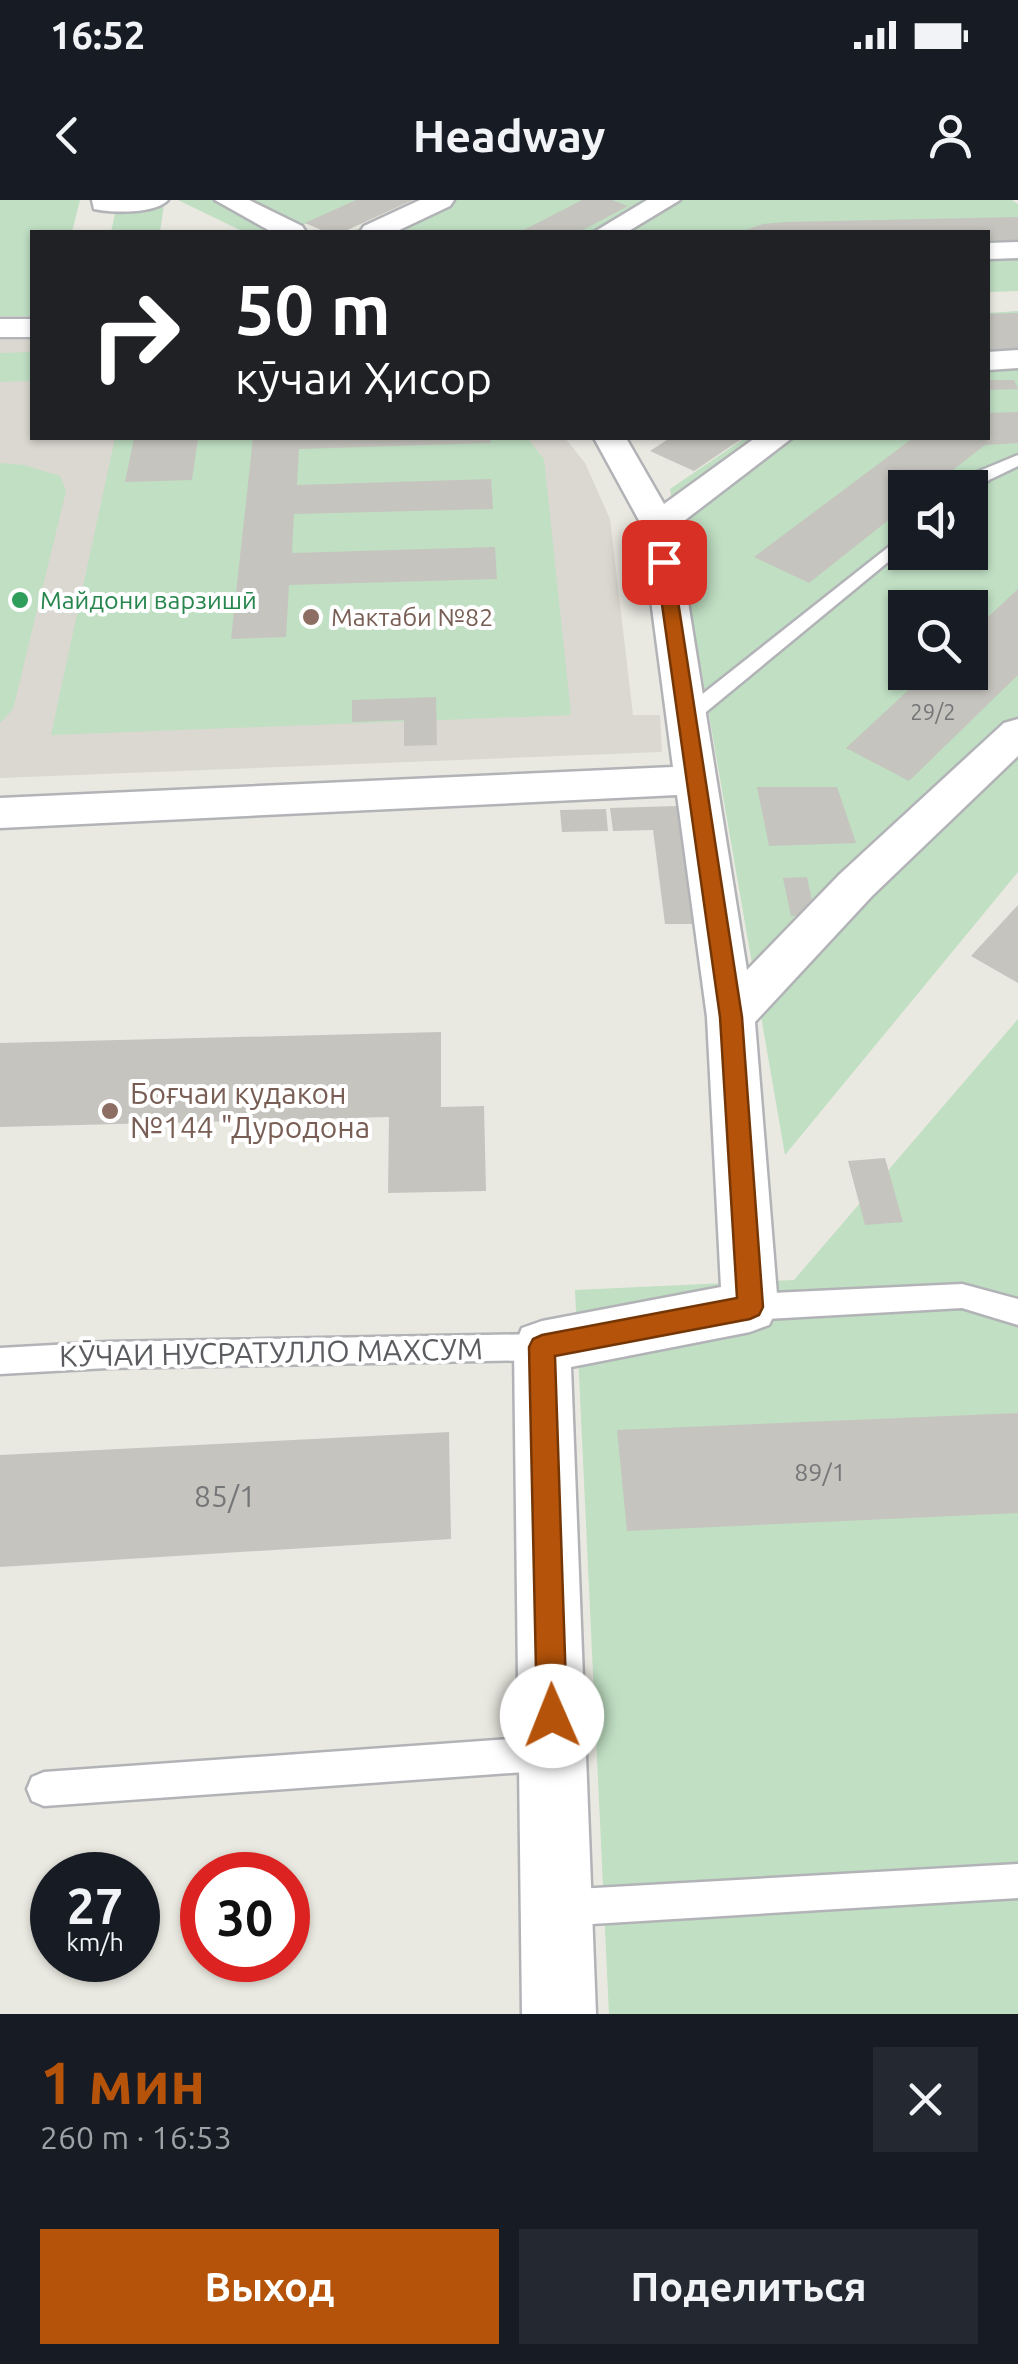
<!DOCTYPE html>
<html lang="ru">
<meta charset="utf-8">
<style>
:root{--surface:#171b24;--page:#242831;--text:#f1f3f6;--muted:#9ea1a6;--accent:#b45309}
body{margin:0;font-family:Ubuntu,sans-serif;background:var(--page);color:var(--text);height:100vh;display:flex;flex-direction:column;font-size:38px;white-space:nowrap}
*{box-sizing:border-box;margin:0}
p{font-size:32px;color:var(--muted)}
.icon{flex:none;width:55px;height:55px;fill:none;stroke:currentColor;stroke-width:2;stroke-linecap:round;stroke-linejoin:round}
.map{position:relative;height:1814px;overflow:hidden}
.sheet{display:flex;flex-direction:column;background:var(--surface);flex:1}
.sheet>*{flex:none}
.top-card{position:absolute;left:30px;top:30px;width:960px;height:210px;border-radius:0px;box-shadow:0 2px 8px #0004;background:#202124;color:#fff;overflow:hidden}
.controls{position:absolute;left:888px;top:270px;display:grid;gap:20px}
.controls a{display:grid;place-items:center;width:100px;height:100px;border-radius:0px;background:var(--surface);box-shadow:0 2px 8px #0004;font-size:50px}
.speed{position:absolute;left:30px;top:1652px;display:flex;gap:20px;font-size:50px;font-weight:700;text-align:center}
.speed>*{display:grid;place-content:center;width:130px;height:130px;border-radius:50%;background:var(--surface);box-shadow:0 2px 8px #0004;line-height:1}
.speed small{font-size:25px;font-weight:400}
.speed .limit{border:15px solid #d22;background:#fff;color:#111}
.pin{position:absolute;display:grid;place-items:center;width:85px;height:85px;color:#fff;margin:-42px;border-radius:20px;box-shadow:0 5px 15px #0006}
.me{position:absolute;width:110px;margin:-55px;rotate:359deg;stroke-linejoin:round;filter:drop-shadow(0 0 8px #0008)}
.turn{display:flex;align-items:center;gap:35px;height:210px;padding:0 40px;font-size:45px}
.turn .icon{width:130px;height:130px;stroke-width:2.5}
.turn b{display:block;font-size:70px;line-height:85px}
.round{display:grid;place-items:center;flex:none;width:105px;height:105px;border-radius:0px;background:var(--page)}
.overview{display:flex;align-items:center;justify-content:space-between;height:170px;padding:0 40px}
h1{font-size:60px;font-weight:700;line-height:75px;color:var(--accent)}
.primary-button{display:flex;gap:20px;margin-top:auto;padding:20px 40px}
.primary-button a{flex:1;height:115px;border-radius:0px;background:var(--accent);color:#fff;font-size:40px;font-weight:700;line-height:115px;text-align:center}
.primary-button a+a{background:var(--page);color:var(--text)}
.status{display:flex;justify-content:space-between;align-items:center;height:70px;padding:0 50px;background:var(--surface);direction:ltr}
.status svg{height:28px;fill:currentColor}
header{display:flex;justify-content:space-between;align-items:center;height:130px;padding:0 40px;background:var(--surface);font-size:45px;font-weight:700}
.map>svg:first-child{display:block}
.education{fill:#dad8d0}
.green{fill:#c0dfc3;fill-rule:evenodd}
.building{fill:#c6c4be}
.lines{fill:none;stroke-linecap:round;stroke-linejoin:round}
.service-casing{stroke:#b2b3b7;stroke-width:5}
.minor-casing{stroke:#b2b3b7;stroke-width:5}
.service{fill:#fff;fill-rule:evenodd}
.minor{fill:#fff;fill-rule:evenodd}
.route{fill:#b45309;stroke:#753606;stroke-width:2.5}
.leisure-dot{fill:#2e9e5b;stroke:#fff;stroke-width:4}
.education-dot{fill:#8d6e63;stroke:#fff;stroke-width:4}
.labels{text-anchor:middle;stroke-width:8;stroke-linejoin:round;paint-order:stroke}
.far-number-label{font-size:22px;fill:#757678}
.far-leisure-label{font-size:25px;fill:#27864d;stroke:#fff;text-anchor:start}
.far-education-label{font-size:25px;fill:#785e54;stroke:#fff;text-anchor:start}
.number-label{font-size:25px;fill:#757678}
.education-label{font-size:30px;fill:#785e54;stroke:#fff;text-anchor:start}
.street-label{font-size:30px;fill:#5a5c60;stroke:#fff}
.near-number-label{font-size:30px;fill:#757678}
</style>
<div class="status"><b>16:52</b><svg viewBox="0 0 49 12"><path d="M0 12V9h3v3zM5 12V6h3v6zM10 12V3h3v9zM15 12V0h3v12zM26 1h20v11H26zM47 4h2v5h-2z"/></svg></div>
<header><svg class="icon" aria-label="back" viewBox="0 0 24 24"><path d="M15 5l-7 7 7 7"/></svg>Headway<svg class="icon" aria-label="person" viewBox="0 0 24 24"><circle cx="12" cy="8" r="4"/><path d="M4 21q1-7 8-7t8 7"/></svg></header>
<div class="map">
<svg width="1018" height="1814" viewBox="0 0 1018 1814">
<rect width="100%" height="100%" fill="#eae9e1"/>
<path class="education" d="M0,140H32V238H565L585,263L610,319L633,515H660L662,552L0,578Z"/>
<g class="green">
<path d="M0,0H80L72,32H32V116H0Z"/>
<path d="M118,0H154L164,5L160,32H111Z"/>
<path d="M178,0H361L286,32H244Z"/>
<path d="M423,0H1012L1018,4V91L988,92V32H351Z"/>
<path d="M1018,111V672L785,955L670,289L745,238H988V113ZM905,288H970V352H905ZM905,408H970V472H905Z"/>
<path d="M32,152V181L0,182V153Z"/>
<path d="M115,238H527L544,259L571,515L51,535Z"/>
<path d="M0,263L24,265L60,276L66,291L13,509L0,523Z"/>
<path d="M1018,819V1814H609L575,1090L794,1080Z"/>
</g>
<g class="building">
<path d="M356,0H413L343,32H326L305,23Z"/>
<path d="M582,0H612L628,6L579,32H520Z"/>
<path d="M1018,17V40H988V32H740L763,24L786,22Z"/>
<path d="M1018,113V155L988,156V114Z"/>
<path d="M988,180H1014L1018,189L988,190Z"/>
<path d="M1018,212V243L985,245L930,288H905V307L809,383L754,357L913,238H988V213Z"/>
<path d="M134,238H198L192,280L125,282Z"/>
<path d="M253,238H490L491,243L299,249L297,285L491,279L493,309L294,314L292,353L495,347L497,379L289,385L286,437L231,439Z"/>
<path d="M670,238H743L694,271L650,251Z"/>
<path d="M1018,389V475L909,581L846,548L928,472H970V434Z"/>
<path d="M436,497L437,545L404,546V520L352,522V500Z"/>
<path d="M757,587H837L856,643L769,646Z"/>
<path d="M678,606L696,724H665L653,630L613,631L610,608Z"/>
<path d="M606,609L608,631L562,632L560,610Z"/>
<path d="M807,677L815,715L791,716L783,678Z"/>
<path d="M1018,705V783L971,756Z"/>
<path d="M441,832V907L484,906L486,991L388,993L389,917L0,927V843Z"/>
<path d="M885,958L903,1022L865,1025L848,961Z"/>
<path d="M1018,1213V1313L627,1331L617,1230Z"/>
<path d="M449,1232L451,1339L0,1367V1255Z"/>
</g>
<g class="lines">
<g class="service-casing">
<g id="service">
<path d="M1018,255V266L989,280L975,292L961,288L977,272Z"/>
<path d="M905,334V348L695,521H681V511Z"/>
<path d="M962,1084L1018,1099V1125L962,1108L750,1120L740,1116L736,1107L740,1098L750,1094Z"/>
<path d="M542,1134L552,1138L556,1147L552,1156L542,1160L107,1168L0,1174V1148L107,1142Z"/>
<path d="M553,1536L565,1541L570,1553L565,1565L553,1570L44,1606L32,1601L27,1589L32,1577L44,1572Z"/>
<path d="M1018,1664V1698L559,1726L547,1720L541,1708L547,1696L559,1690Z"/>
</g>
</g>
<g class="minor-casing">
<g id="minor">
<path d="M92,0H168C155,14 112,13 94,9Z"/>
<path d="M215,0H249L302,26L306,32H272Z"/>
<path d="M420,0H454L450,6L395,32H360L364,26Z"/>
<path d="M647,0H680L627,32H594Z"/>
<path d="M1018,42V58L988,59V43Z"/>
<rect x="0" y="119" width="32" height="18"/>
<path d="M1018,150V168L988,170V152Z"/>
<path d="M594,238H626L664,304L755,238H792L676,327L747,770L840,674L1004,523L1018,519V556L872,696L755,822L778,1107L769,1125L750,1132L571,1167L596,1814H522L514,1147L522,1128L542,1121L721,1087L707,817L677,595L0,628V598L673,567L641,324Z"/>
</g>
</g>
<use href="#service" class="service"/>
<use href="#minor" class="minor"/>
</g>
<path class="route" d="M664,357L672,362L742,817L763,1107L759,1115L750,1119L555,1156L567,1516L563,1526L552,1530L541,1526L537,1516L529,1147L533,1139L542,1135L737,1098L720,817L656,362Z"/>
<circle class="leisure-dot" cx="20" cy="400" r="10"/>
<g class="education-dot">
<circle cx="311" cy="417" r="10"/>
<circle cx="110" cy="911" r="10"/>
</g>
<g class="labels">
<g class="far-number-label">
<text x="933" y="520">29/2</text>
</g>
<g class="far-leisure-label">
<text x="40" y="409">Майдони варзишӣ</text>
</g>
<g class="far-education-label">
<text x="331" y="426">Мактаби №82</text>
</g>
<g class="number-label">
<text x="820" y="1281">89/1</text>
</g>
<g class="education-label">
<text x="130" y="904">Боғчаи кудакон<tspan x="130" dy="34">№144 "Дуродона</tspan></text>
</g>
<g class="street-label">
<text transform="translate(271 1153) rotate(-1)" y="10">КӮЧАИ HУСРАТУЛЛО МАХСУМ</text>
</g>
<g class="near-number-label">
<text x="225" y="1307">85/1</text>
</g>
</g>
</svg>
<div class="controls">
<a><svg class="icon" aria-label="sound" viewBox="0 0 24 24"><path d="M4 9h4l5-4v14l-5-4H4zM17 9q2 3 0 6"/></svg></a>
<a><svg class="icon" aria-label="search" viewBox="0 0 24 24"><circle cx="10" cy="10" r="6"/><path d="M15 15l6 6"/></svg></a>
</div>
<div class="speed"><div>27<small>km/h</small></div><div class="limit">30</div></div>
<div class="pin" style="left:664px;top:362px;background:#d93025"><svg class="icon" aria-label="arrive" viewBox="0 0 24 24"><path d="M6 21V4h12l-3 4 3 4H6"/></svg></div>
<svg class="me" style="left:552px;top:1516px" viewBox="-20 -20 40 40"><circle r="19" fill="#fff"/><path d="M0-13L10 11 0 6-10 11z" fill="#b45309"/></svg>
<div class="top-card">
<div class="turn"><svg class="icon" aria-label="right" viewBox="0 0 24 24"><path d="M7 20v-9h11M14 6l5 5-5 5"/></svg><div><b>50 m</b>кӯчаи Ҳисор</div></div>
</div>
</div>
<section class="sheet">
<div class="overview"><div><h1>1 мин</h1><p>260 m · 16:53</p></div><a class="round"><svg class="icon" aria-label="close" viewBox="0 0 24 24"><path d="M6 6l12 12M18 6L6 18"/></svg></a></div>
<div class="primary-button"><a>Выход</a><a>Поделиться</a></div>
</section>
